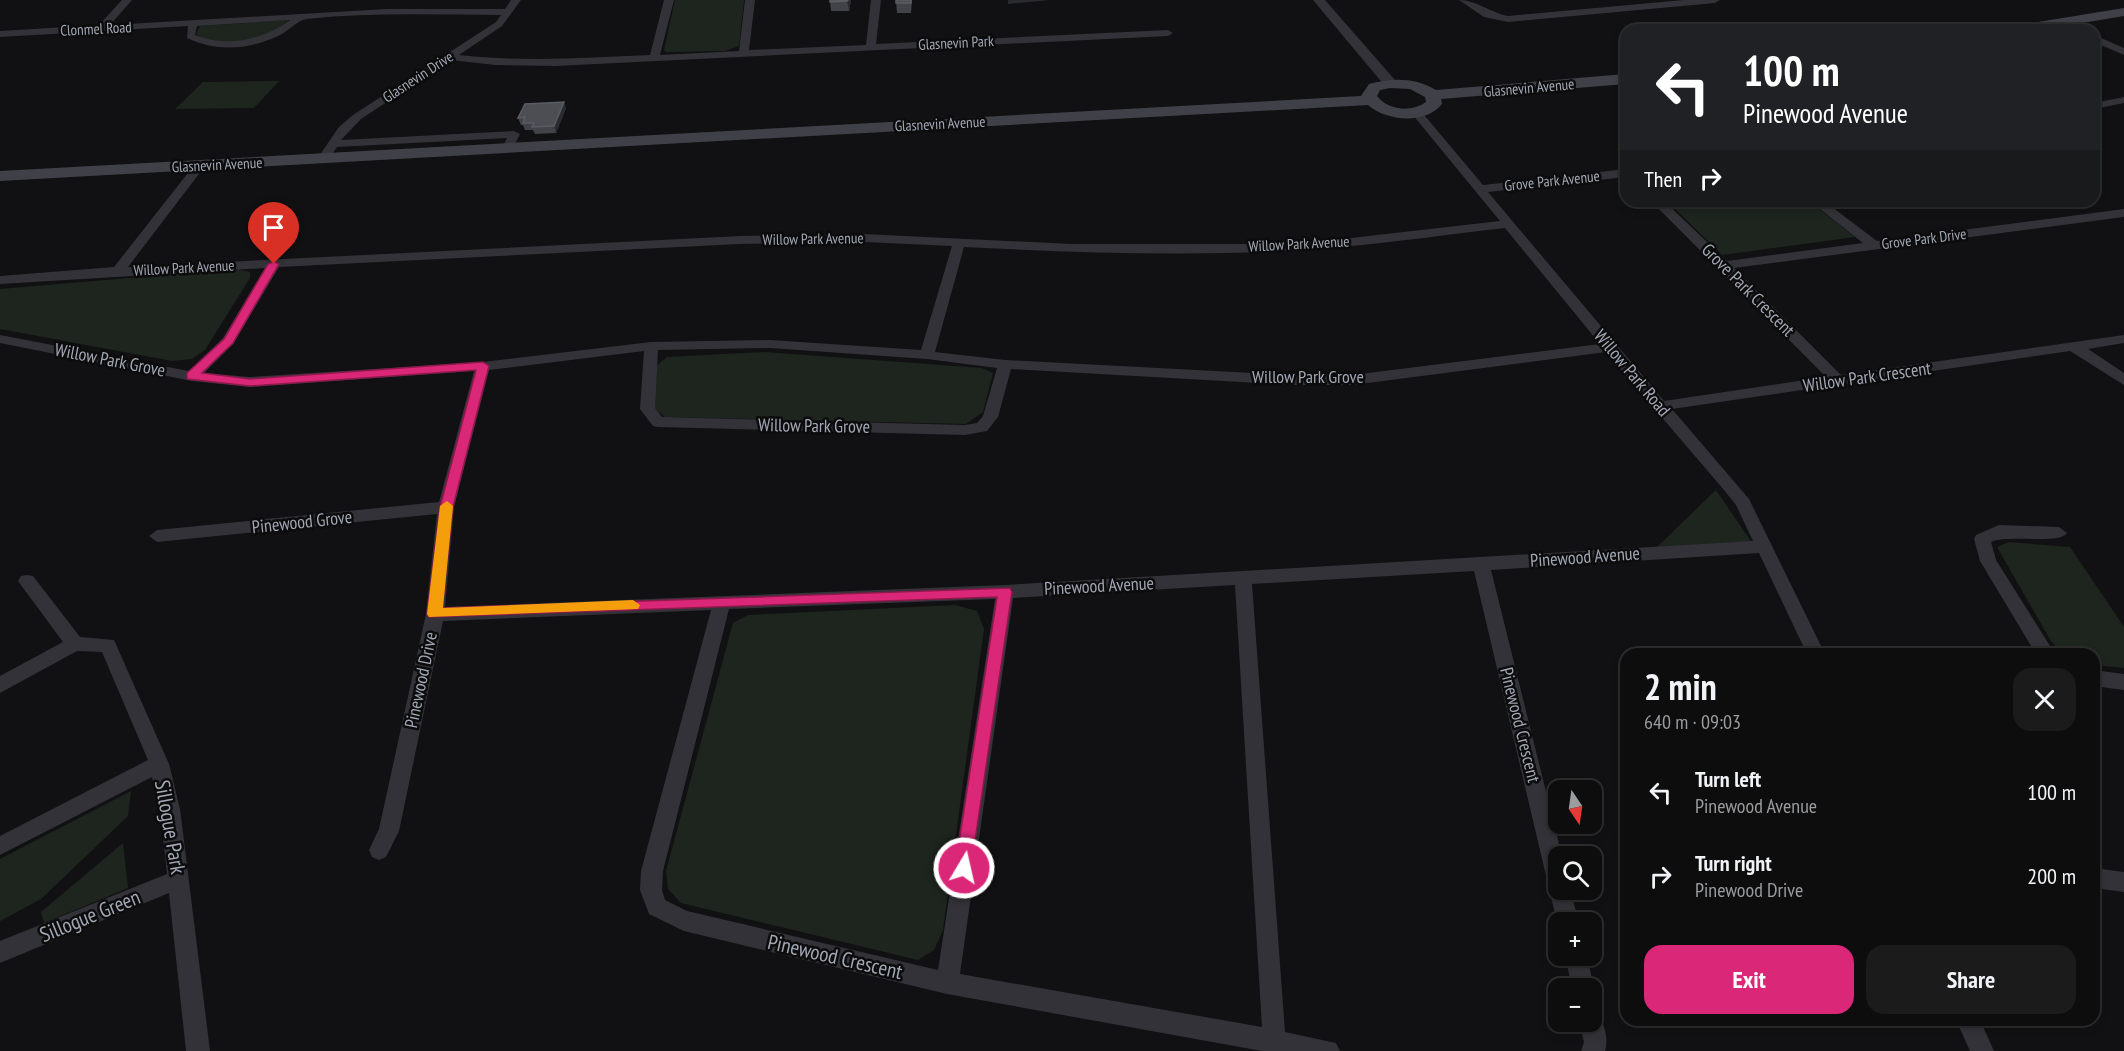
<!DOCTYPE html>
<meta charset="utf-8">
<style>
:root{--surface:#0d0d0e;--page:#1b1b1c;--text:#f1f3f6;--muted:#9a9c9e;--line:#2d2d2e;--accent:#db2777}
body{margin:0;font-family:"PT Sans Narrow",sans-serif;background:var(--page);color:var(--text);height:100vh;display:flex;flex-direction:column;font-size:22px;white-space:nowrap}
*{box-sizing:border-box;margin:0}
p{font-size:20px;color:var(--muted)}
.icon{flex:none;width:33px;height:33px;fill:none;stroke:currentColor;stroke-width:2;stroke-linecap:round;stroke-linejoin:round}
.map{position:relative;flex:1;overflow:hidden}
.drawer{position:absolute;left:1620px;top:648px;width:480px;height:378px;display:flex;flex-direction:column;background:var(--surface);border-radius:18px;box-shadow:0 3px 9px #0003,0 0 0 2px var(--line)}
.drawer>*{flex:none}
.guide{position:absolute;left:1620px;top:24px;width:480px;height:183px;border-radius:18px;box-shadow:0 3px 9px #0003,0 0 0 2px var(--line);background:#202124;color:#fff;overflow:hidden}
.needle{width:39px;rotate:167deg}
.buttons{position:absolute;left:1548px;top:780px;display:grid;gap:12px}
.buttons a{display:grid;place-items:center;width:54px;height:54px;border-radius:12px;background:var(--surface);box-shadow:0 3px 9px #0003,0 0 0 2px var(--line);font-size:30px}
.pin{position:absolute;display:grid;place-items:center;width:51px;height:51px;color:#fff;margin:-62px -26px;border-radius:50% 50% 50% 0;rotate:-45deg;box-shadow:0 0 6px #0007}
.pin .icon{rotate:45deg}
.me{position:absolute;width:66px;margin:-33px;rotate:9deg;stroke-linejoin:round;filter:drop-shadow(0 0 4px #0008)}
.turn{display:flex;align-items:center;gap:21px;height:126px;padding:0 24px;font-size:27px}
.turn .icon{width:78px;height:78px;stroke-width:2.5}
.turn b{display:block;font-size:42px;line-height:51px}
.then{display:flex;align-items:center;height:57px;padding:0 24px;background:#0003;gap:12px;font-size:22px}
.round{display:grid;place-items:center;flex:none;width:63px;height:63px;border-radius:18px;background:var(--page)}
.overview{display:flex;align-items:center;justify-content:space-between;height:102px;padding:0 24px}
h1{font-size:36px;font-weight:800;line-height:45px}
.button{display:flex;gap:12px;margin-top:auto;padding:12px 24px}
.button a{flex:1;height:69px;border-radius:18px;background:var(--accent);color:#fff;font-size:24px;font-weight:800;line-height:69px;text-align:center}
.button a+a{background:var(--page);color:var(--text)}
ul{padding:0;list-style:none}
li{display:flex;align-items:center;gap:18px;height:84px;padding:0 24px}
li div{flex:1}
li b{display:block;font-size:22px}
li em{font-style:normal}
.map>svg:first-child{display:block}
.green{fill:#1d251e}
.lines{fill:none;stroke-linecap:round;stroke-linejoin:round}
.minor{fill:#323238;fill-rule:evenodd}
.tertiary{fill:#323238;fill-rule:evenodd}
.secondary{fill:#404148;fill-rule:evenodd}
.wall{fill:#414348}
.shaded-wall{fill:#2a2b2e}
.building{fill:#4c4e54;stroke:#595c63;stroke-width:1.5}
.route{fill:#db2777;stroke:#8e194d;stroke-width:1.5}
.slow{fill:#f59e0b}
.labels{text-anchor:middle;stroke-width:5;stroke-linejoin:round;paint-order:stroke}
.far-street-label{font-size:15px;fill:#a1a7b4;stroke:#0c0c0d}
.street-label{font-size:18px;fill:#a1a7b4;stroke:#0c0c0d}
.near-street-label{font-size:21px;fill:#a1a7b4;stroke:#0c0c0d}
</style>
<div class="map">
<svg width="2124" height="1051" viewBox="0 0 2124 1051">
<rect width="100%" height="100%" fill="#111113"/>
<g class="green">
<path d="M675,0H744L739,46L725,51L666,52L664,50Z"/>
<path d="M289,20C268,39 221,53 196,34L200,26Z"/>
<path d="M279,81L254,108L175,109L203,82Z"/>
<path d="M1667,201H1809L1855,237L1722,255Z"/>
<path d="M235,269L250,272V278L205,350L192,359L172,361L0,329V289Z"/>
<path d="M765,352L982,368L993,373L983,412L966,424L665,417L652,406L656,366L667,357Z"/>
<path d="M1716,490L1752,543L1657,547Z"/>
<path d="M2009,542L2070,547L2124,627V668L2094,665V654H2063L2051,641L1997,547Z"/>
<path d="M955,605L977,611L984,629L943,930L934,950L918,960L681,903L668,889L666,871L733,623L748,615Z"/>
<path d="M131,791L128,816L41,899L0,921V859Z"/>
<path d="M123,843L128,888L44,923L41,912Z"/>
</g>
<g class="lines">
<g class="minor">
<path d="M122,0H132L110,25L387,9H505L511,0H521L502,26L459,55C523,62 586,58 650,55L664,0H674L660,55L739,51L745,0H755L749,50L866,45L871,0H881L876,44L1168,30L1173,33L1168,36L555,66L495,65L451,60L361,119L341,140L514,131L520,134L512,150L502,148L507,138L337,147L327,161L323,162L317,159L339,127L353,115L496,22L501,15C436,15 371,12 307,19C298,20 288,31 280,35C249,50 217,52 187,38L188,26L0,37V31L99,25ZM290,20C263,40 227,48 195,35L197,26Z"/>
<path d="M1459,0C1476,0 1489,12 1508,16L1684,0H1720L1715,3L1508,22L1484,17Z"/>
<path d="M2063,20L2081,28L2083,30C2073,30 2065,30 2058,23Z"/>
<path d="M2094,35L2124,48V55L2094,42Z"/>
<path d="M2124,97V103L2094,109V103Z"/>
<path d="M1416,109L1420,110L1483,185L1626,169V177L1488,192L1664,401L1826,377L1651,201H1664L1727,261L1863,243L1810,201H1824L1877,241L2124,209V217L1734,268L1841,375L2124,335V343L2088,349L2124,373V385L2070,351L1672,409L1749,499L1825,654H1807L1759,553L1491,570L1562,856H1558V890H1570L1579,922H1558V925L1557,922L1474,571L1252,584L1285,1032L1336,1043L1340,1051H1262L947,994L684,931L649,914L640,890L641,871L711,610L443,621L399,831L386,857L379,860L372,857L369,850L379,829L426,614L437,514L157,542L149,536L157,530L439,502L474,371L250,387L192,381L0,343V335L189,371L223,338L265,268L0,284V276L114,267L195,164L199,163L205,166L128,267L740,236L864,234L1071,244H1248L1342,239L1500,221L1412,114V110ZM1505,228L1600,344L1352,375H1293L1005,360L935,352L964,247C1090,253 1217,258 1342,247C1397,242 1451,234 1505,228ZM864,242L952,246L921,350L770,340L651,342L483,362L250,377L204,373L233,344L279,267L740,244ZM770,348L927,359L997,368L983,416L977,423L965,425L662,417L655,408L658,350ZM644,351L640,409L653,426L658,427L965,435L987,431L998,417L1011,369L1293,385H1352L1606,352L1724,490L1736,505L1753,541L1005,585L445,607L454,507L489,370ZM1235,585L1262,1027L960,974L1013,598ZM995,599L938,970L687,911L665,900L662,890L663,871L729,609Z"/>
<path d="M1999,525L2059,527L2067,533C2060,545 2008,534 1991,542L1996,560L2055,654H2036L1980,561L1974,539L1976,535Z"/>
<path d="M27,575L33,576L80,637L114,640L169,764L180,809L210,1051H186L169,893L0,963V941L167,874L160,809L152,777L0,855V836L148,760L102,652L77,651L0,693V676L63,642L18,581L21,576Z"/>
<path d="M2094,670L2124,674V690L2094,686Z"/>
<path d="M2094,868L2124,872V892L2094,888Z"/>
<path d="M1565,956H1587L1594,988L1592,995V988H1572Z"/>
<path d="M1592,1011L1599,1014C1604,1026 1609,1038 1605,1051H1581L1584,1042L1579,1022H1592Z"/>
<path d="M1956,1020H1980L1994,1051H1970Z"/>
</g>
<path class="tertiary" d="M1313,0H1325L1395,80V86H1385Z"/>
<g class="secondary">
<path d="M2124,8V16L2040,30H2007L2014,26Z"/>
<path d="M1626,74V84L1441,99L1442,104C1425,125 1386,121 1368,105L0,181V171L1361,96L1369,84C1392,78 1414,77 1436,90ZM1390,88L1410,89L1425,97L1426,102C1411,113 1388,110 1377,96L1380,90Z"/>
</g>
</g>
<g class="wall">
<path d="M830,0H851L849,11H831Z"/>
<path d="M896,0H912L911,13H897Z"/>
<path d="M566,108L556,133L535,134L533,130H525L523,125H521L518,118Z"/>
</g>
<g class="shaded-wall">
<path d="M848,0H851L849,11L847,1Z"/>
<path d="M1008,0H1050L1008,4Z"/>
<path d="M564,102L566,108L556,133L554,126Z"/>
</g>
<g class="building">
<path d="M830,0H848L847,1L830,2Z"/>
<rect x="896" y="0" width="15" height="3"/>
<path d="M564,102L554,126L532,127L534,123H523L525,117L518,118L525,104Z"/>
</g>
<path class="route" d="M274,261L279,264L233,343L202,373L250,379L483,362L489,366L453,507L442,608L1010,588L1012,592L970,874L964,876L958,874L955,868L997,597L429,617L427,614L440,507L476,370L250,386L187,379V373L224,339L268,264Z"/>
<path class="slow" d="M447,501L453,506L443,608L633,600L640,605L638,609L429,617L427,614L440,506Z"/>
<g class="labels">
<g class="far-street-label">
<text transform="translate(96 29) rotate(-3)" y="5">Clonmel Road</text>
<text transform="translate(956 43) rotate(-3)" y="5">Glasnevin Park</text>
<text transform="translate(418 77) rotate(-33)" y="5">Glasnevin Drive</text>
<text transform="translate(1529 88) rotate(-5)" y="5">Glasnevin Avenue</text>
<text transform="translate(940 124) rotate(-3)" y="5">Glasnevin Avenue</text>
<text transform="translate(217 165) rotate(-3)" y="5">Glasnevin Avenue</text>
<text transform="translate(1552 181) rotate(-6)" y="5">Grove Park Avenue</text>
<text transform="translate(813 239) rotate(-1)" y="5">Willow Park Avenue</text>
<text transform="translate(1924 239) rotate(-7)" y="5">Grove Park Drive</text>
<text transform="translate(1299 244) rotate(-3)" y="5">Willow Park Avenue</text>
<text transform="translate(184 268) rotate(-3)" y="5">Willow Park Avenue</text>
</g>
<g class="street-label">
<text transform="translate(1748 290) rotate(45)" y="6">Grove Park Crescent</text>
<text transform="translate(110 360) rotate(11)" y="6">Willow Park Grove</text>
<text transform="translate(1632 373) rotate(50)" y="6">Willow Park Road</text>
<text x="1308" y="383">Willow Park Grove</text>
<text transform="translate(1867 377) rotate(-8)" y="6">Willow Park Crescent</text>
<text transform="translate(814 426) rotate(1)" y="6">Willow Park Grove</text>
<text transform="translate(302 522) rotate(-6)" y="6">Pinewood Grove</text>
<text transform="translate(1585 557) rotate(-4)" y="6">Pinewood Avenue</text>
<text transform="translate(1099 586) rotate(-3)" y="6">Pinewood Avenue</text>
<text transform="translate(421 680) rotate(-78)" y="6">Pinewood Drive</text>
<text transform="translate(1520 725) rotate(76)" y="6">Pinewood Crescent</text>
</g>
<g class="near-street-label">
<text transform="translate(170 827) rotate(80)" y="7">Sillogue Park</text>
<text transform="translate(90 916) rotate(-22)" y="7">Sillogue Green</text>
<text transform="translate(835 957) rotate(13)" y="7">Pinewood Crescent</text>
</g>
</g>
</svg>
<div class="buttons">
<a><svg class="needle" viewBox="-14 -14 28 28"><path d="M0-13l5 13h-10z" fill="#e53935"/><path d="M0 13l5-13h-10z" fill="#9a9c9e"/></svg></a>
<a><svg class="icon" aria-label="search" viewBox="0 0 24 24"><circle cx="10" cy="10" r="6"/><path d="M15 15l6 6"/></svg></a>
<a>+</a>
<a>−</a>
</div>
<div class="pin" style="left:274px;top:264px;background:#d93025"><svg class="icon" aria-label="arrive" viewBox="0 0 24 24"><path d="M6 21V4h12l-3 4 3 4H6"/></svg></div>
<svg class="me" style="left:964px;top:868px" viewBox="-20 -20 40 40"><circle r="17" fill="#db2777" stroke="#fff" stroke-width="3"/><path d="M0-11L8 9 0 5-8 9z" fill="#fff"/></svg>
<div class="guide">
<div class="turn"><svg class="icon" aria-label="left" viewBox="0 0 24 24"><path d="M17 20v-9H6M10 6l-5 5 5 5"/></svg><div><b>100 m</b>Pinewood Avenue</div></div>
<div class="then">Then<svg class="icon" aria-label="right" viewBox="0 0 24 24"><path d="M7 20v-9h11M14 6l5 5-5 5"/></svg></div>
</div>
<section class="drawer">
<div class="overview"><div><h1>2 min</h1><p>640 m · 09:03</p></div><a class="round"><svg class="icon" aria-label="close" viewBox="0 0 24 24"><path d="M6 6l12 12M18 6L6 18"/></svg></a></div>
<ul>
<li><svg class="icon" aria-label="left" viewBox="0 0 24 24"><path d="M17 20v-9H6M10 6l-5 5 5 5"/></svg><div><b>Turn left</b><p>Pinewood Avenue</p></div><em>100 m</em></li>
<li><svg class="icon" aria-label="right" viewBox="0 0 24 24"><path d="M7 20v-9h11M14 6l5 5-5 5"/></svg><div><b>Turn right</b><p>Pinewood Drive</p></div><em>200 m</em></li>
</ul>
<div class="button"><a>Exit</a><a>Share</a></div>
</section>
</div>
